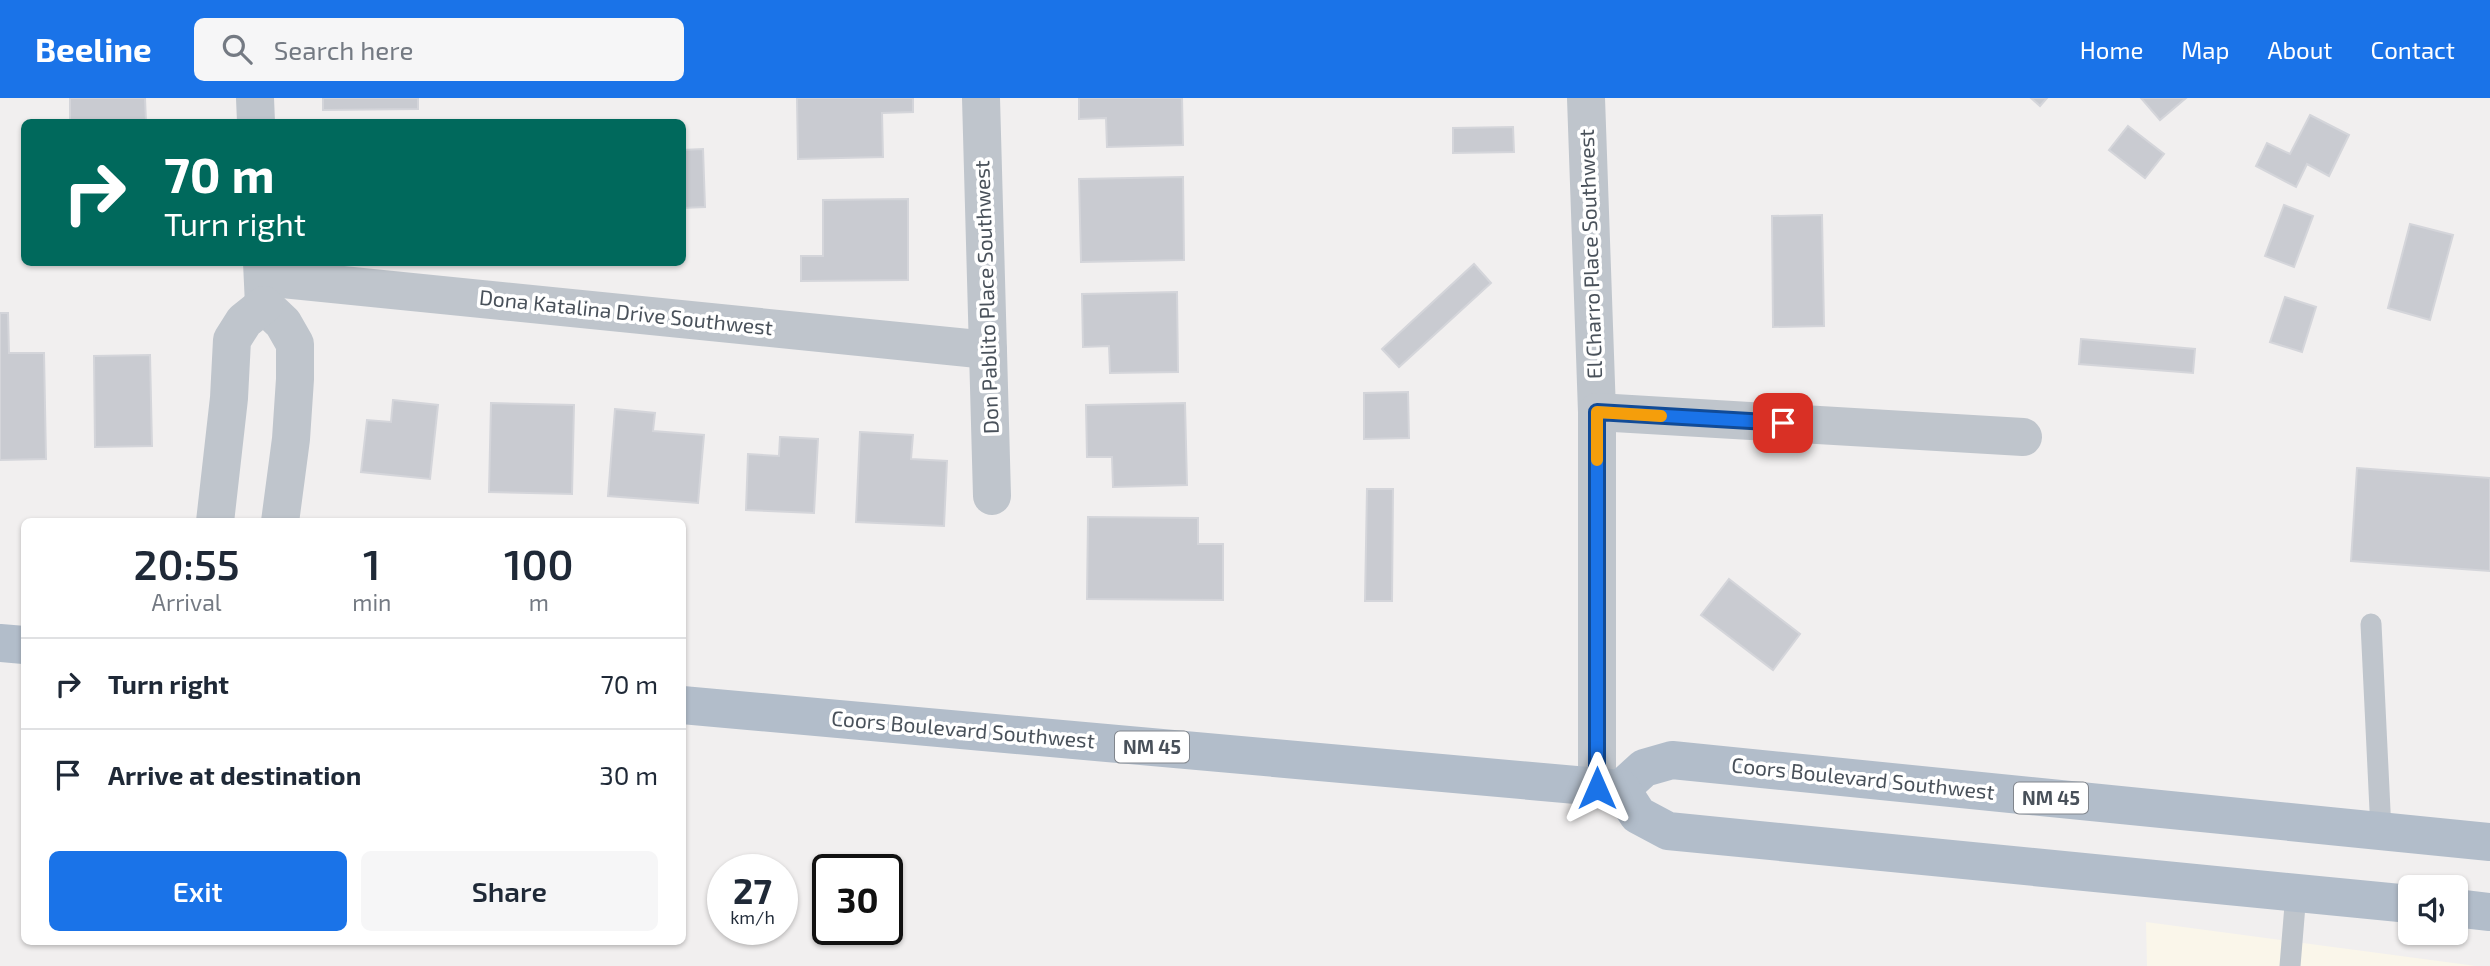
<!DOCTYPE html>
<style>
:root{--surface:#fff;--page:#f6f6f7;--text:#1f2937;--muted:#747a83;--line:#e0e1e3;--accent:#1a73e8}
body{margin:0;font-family:"Exo 2",sans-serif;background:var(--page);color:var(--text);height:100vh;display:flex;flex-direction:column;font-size:26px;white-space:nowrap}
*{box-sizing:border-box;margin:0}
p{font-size:23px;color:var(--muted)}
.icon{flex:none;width:38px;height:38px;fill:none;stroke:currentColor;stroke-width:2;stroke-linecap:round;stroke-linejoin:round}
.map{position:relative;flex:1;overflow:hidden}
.panel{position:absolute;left:21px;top:420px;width:665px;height:427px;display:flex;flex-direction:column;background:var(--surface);border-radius:10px;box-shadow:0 2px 5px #0004}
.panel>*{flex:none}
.guide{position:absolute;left:21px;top:21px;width:665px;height:147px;border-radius:10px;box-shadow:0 2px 5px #0004;background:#00695c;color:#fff;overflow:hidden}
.fabs{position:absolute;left:2398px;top:777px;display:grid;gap:14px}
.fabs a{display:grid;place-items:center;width:70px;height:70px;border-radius:10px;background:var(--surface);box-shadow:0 2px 5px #0004;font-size:35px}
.speed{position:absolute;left:707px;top:756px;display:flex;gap:14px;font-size:35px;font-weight:700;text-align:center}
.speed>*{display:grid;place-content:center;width:91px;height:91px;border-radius:50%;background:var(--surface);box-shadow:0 2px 5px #0004;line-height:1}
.speed small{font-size:18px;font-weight:400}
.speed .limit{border:4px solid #111;border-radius:10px;background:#fff;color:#111}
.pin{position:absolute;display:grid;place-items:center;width:60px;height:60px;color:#fff;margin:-30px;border-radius:14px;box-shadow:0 4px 10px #0006}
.me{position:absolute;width:77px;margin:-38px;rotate:0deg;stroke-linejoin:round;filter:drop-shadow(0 0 5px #0008)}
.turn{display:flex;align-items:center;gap:24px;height:147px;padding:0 28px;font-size:32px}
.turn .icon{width:91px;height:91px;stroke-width:2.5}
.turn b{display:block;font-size:49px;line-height:60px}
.eta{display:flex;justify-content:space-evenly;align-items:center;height:119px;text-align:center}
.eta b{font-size:42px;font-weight:600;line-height:49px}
.cta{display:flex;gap:14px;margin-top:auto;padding:14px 28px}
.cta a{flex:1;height:80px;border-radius:10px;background:var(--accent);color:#fff;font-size:28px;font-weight:600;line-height:80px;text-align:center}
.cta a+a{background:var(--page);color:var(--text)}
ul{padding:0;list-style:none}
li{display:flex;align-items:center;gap:21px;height:91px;padding:0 28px;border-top:2px solid var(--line)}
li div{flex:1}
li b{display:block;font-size:26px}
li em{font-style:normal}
header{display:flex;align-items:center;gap:42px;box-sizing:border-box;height:98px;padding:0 35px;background:var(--accent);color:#fff}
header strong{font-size:33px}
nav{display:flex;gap:38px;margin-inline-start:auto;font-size:24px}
.search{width:490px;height:63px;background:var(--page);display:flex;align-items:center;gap:18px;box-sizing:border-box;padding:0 24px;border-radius:10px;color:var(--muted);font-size:26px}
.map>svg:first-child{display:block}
.commercial{fill:#faf6ea}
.building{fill:#c9cbd1;stroke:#d4d5da;stroke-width:2}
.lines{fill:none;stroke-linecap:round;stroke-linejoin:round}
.service{stroke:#bfc5cc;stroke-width:21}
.minor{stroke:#bfc5cc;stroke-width:38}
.primary{stroke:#b2bdca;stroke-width:38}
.route-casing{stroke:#114b97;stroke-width:18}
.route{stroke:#1a73e8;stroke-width:12}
.slow{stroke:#f59e0b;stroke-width:12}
.labels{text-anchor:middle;stroke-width:7;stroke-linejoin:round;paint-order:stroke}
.shield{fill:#fff;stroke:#80858c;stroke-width:2}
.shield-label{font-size:19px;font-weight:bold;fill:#49515a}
.street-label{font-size:21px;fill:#49515a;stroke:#fff}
</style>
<header>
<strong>Beeline</strong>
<div class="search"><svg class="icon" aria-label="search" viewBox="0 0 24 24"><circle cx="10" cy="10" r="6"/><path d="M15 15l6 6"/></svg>Search here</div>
<nav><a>Home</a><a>Map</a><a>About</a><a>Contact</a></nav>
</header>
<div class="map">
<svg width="2490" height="868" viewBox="0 0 2490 868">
<rect width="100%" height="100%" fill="#f1efef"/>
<path class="commercial" d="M2146,824L2476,868H2147Z"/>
<g class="building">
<path d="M70,0H145L146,24H70Z"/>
<path d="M323,0H418V11L323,12Z"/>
<path d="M797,0H913V14L882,15L883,59L798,61Z"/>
<path d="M1079,0H1182L1183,47L1107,49L1106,20L1079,21Z"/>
<path d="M2031,0H2047L2040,8Z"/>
<path d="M2141,0H2186L2160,22Z"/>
<path d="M2310,17L2349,37L2329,78L2307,66L2296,89L2256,68L2267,45L2290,56Z"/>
<path d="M2128,28L2164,56L2145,80L2109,52Z"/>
<path d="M1513,29L1514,54L1453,55V30Z"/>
<path d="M703,51L705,109L682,110V52Z"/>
<path d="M1183,79L1184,162L1081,164L1079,81Z"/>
<path d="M908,101V182L801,183V158H823V102Z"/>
<path d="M2284,107L2313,118L2294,169L2265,158Z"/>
<path d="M1822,117L1824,228L1773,229L1772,118Z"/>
<path d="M2410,126L2453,137L2430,222L2388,210Z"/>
<path d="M1474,166L1491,185L1399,269L1382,251Z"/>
<path d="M1177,194L1178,274L1110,275L1109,248L1083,249L1082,196Z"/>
<path d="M2285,199L2316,209L2302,254L2270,244Z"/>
<path d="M0,215H8L9,255H44L46,361L0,362Z"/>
<path d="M2081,241L2195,251L2193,275L2079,266Z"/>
<path d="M150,257L152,348L95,349L94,258Z"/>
<path d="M1408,294L1409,340L1364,341V295Z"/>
<path d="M393,302L438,307L430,381L361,374L367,322L391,324Z"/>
<path d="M491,305L574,307L572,396L489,394Z"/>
<path d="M1185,305L1187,387L1113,389L1112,359H1087L1086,307Z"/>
<path d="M615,311L655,315L653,333L704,337L698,405L608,398Z"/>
<path d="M860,334L913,337L911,361L947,363L944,428L856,424Z"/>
<path d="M780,339L818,341L814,415L746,412L748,356L779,358Z"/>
<path d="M2357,370L2490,380V473L2351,463Z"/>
<path d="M1367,391H1393L1392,503H1365Z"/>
<path d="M1088,419L1198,420V446H1223V502L1087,501Z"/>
<path d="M1729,481L1800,536L1773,572L1701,517Z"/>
<rect x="819" y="789" width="9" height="23"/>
</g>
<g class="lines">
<g class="service">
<path d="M2371,526L2381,733"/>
<path d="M2290,868L2296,795"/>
</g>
<g class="minor">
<path d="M255,0L256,24"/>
<path d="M981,0L992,398"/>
<path d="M1586,0L1597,314V690"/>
<path d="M262,164L264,207L283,225L295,246V281L291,341L280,424"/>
<path d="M263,179L988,252"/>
<path d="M1597,314L2023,339"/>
<path d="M215,424L229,300L232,242L244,223L264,207"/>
</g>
<g class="primary">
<path d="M0,545L24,547"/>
<path d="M682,607L1621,691L1644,670L1672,662L2490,744"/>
<path d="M1621,691L1638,717L1668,733L2410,806"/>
<path d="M2455,810L2490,814"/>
</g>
</g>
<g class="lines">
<g class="route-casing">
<path id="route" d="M1597,690V314L1783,325"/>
</g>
<use href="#route" class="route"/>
<path class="slow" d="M1597,362V314L1661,318"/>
</g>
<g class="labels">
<g class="shield">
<rect x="1115" y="633.5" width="74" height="31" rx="5"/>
<rect x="2014" y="684.5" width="74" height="31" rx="5"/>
</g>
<g class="shield-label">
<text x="1152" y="656">NM 45</text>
<text x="2051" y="707">NM 45</text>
</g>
<g class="street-label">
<text transform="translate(1591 156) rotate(-92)" y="7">El Charro Place Southwest</text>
<text transform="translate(987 199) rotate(-92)" y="7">Don Pablito Place Southwest</text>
<text transform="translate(626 215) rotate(6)" y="7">Dona Katalina Drive Southwest</text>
<text transform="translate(963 632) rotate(5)" y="7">Coors Boulevard Southwest</text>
<text transform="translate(1863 681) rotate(6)" y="7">Coors Boulevard Southwest</text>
</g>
</g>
</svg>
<div class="fabs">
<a><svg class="icon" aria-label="sound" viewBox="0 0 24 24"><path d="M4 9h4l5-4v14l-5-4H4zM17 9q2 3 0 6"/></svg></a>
</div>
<div class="speed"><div>27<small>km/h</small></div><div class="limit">30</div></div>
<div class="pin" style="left:1783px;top:325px;background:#d93025"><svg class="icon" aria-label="arrive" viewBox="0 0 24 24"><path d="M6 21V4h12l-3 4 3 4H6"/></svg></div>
<svg class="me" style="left:1597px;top:690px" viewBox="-20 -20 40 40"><path d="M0-17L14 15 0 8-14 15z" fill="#1a73e8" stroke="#fff" stroke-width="4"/></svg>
<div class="guide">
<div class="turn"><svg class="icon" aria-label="right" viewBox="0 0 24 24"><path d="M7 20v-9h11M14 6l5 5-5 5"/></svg><div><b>70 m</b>Turn right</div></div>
</div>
<section class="panel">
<div class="eta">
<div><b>20:55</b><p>Arrival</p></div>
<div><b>1</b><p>min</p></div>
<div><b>100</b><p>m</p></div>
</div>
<ul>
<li><svg class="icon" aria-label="right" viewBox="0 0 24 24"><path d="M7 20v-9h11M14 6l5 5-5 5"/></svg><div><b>Turn right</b></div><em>70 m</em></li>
<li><svg class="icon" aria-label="arrive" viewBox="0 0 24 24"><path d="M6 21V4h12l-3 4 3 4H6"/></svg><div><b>Arrive at destination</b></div><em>30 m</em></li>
</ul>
<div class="cta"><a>Exit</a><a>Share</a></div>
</section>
</div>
